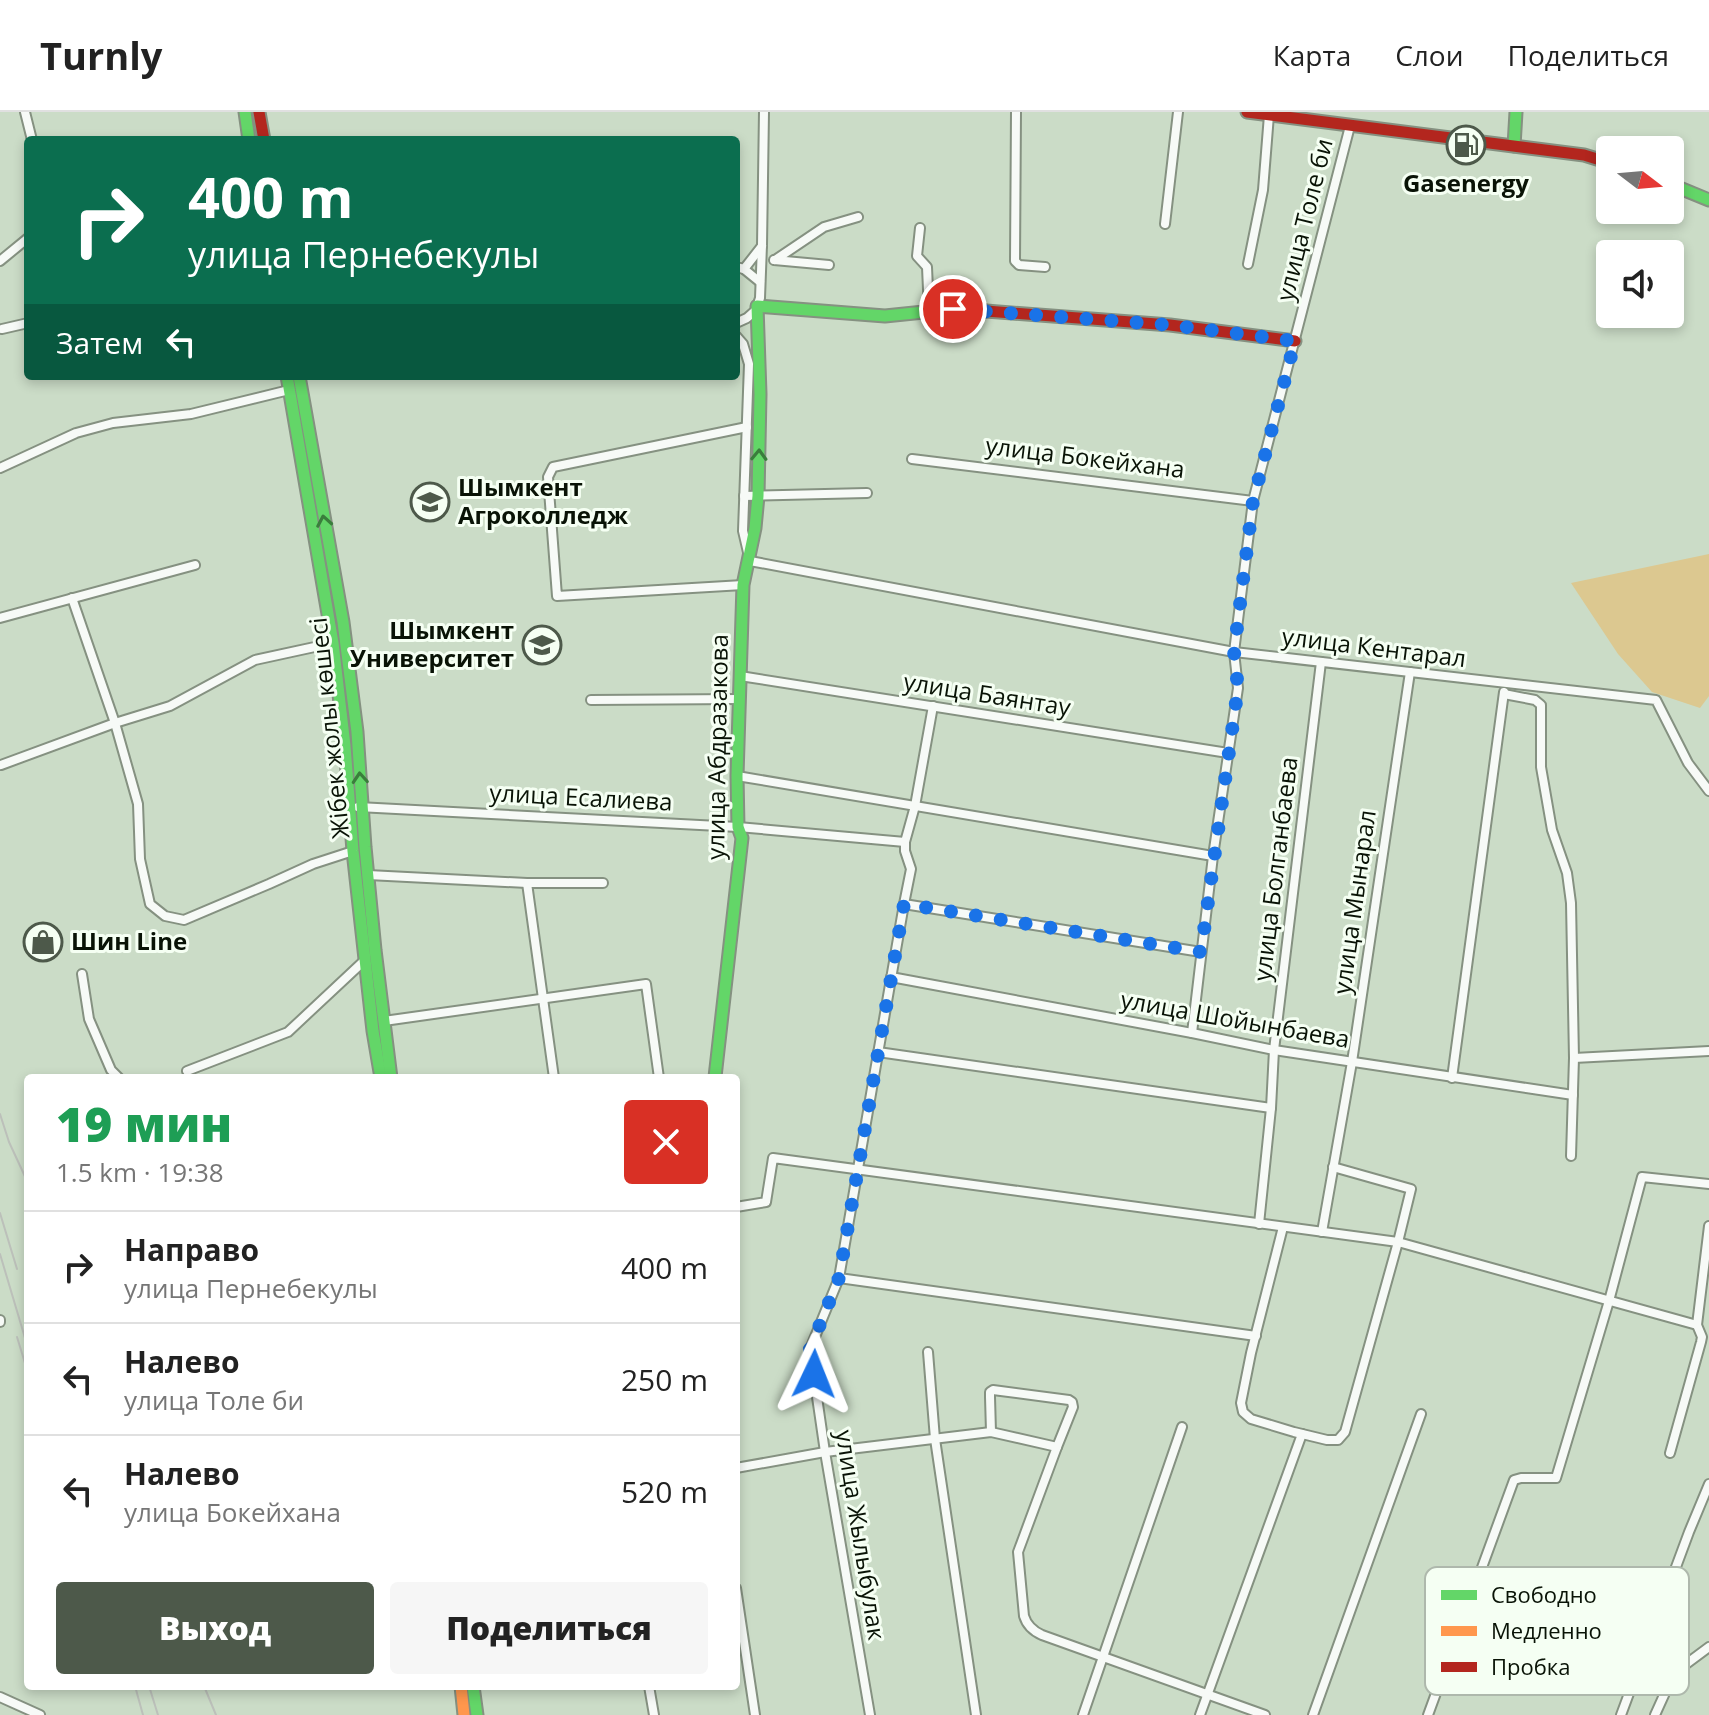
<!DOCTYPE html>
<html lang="ru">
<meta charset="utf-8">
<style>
:root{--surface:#fff;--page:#f6f6f6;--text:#222;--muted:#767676;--line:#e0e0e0;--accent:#4d594a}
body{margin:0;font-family:"Open Sans",sans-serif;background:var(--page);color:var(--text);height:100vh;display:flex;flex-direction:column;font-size:30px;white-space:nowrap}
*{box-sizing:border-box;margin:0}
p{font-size:26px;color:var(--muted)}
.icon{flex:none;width:44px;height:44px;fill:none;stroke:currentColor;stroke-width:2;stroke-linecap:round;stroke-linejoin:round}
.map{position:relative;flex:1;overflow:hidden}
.side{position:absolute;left:24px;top:962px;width:716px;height:616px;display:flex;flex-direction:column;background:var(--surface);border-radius:8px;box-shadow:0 4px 12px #0003}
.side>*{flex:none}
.guide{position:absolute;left:24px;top:24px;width:716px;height:244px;border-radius:8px;box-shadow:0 4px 12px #0003;background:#0b6e4f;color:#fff;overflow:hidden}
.needle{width:52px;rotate:106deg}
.controls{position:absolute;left:1596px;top:24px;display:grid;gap:16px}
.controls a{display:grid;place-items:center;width:88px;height:88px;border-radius:8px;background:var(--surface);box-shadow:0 4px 12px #0003;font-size:40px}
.pin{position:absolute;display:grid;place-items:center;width:68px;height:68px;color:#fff;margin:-34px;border:4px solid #fff;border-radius:50%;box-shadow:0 2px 8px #0007}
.me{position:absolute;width:88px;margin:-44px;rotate:2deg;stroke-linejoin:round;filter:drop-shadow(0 0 6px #0008)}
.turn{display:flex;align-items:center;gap:28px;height:168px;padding:0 32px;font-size:36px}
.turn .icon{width:104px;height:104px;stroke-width:2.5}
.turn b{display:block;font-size:56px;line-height:68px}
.then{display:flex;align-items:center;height:76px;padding:0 32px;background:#0003;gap:16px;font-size:30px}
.round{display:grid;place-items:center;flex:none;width:84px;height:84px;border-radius:8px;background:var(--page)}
.summary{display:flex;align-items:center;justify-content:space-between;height:136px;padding:0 32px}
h1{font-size:48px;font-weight:800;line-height:60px;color:#1e9e55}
.primary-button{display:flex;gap:16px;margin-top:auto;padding:16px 32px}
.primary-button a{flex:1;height:92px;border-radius:8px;background:var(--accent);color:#fff;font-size:32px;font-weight:800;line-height:92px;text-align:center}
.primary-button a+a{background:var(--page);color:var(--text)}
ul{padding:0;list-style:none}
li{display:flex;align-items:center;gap:24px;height:112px;padding:0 32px;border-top:2px solid var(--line)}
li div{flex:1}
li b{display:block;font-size:30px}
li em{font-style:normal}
header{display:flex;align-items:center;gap:48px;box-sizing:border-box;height:112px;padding:0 40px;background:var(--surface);border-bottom:2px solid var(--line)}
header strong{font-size:38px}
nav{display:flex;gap:44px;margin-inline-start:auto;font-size:28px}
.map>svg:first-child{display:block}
.green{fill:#dcc890}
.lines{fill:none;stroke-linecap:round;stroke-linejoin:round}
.street-casing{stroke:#859181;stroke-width:12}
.fast-casing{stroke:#859181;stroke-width:15}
.slow-casing{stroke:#859181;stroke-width:15}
.jam-casing{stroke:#859181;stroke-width:15}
.street{stroke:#f7faf7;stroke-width:8}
.fast{stroke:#63d668;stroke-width:11}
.slow{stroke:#ff974d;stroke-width:11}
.jam{stroke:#b3261e;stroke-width:11}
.rail{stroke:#bcc0ba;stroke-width:2}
.oneway{stroke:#3a7e3c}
.route{stroke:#1a73e8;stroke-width:14;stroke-dasharray:0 25.2}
.labels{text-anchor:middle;stroke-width:6;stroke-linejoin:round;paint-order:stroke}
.poi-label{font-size:24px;font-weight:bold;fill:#091306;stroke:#f5fff3;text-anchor:start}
.street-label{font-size:24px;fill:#091306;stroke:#f5fff3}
.key{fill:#f5fff3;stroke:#aeb8ac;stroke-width:2}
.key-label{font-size:22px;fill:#091306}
</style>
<header>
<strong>Turnly</strong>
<nav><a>Карта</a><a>Слои</a><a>Поделиться</a></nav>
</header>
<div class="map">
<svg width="1709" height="1603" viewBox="0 0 1709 1603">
<rect width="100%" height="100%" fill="#cbdcc7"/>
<path class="green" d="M1709,442V584L1700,596L1652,580L1618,542L1571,471Z"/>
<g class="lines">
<g class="street-casing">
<g id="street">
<path d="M25,0L32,28"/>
<path d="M1016,0L1015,149L1019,153L1045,155"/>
<path d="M1165,112L1178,0"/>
<path d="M920,116L917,144L927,155L929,200"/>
<path d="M774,148L829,153"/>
<path d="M775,148L824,115L858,105"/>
<path d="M0,149L28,126"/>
<path d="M1248,152L1263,78L1269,3"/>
<path d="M736,155L744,157L760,170"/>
<path d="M744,157L762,134"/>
<path d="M736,211L747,206L756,198L760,186L762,133L764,0"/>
<path d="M2,217L28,211"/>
<path d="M736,224L743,232L749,252L743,419L750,449L1234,540L1656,588L1688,651L1709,679"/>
<path d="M912,347L1253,389"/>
<path d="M0,356L76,321L113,311L191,302L289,278"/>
<path d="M744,384L867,381"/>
<path d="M743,473L557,484L548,365L553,355L747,315"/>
<path d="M72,486L115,611L138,692L140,747L150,792L165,804L184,808L269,772L313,752L353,739"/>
<path d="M0,506L195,453"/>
<path d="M740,564L1228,641"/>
<path d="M1504,582L1535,588L1541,593V655L1552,718L1567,761L1571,791L1574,946L1571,1044"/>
<path d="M591,588L740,587"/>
<path d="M1,653L115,611L170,594L255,548L333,531"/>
<path d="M737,664L1213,744"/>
<path d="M358,695L738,715L905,730"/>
<path d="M368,763L527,771H603"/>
<path d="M527,771L554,966"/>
<path d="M904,792L1201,840"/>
<path d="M82,862L89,907L111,958L119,966"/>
<path d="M891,865L1192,921L1274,938L1573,983"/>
<path d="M384,909L646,872L659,966"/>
<path d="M1192,921L1213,744L1238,576L1234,540L1253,389L1350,14"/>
<path d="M878,940L1271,996"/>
<path d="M1574,946L1709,939"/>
<path d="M187,959L288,920L365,848"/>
<path d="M1452,966L1504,580"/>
<path d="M736,1095L766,1090L773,1046L1398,1130L1697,1213"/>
<path d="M1259,1112L1271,996L1274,938L1321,550"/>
<path d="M1283,1115L1251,1241L1241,1291L1243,1300L1251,1307L1294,1320L1327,1328H1338L1345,1320L1398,1130L1411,1077L1333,1055"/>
<path d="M1322,1120L1352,950L1410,560"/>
<path d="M839,1166L1256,1224"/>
<path d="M0,1208V1210"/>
<path d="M928,1240L935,1327L976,1603"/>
<path d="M991,1320L990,1285V1280L993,1278L1069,1288L1072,1290L1073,1295L1057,1335"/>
<path d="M1670,1341L1701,1230L1702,1225L1697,1213L1709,1114"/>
<path d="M736,1356L825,1340L991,1320L1057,1335L1018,1440L1024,1504C1027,1514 1033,1519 1042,1523L1265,1603"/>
<path d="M736,1476L755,1603"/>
<path d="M649,1574L654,1603"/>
<path d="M0,1585L40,1603"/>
<path d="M870,1603L825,1340L810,1237L839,1166L904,792L911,757L905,739V730L915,694L933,594"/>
<path d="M1083,1603L1182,1315"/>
<path d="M1200,1603L1302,1322"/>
<path d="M1313,1603L1421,1302"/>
<path d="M1428,1603L1514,1368L1521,1366H1556L1609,1189L1642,1065L1709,1072"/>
<path d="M1621,1603L1689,1420L1709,1372"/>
<path d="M1655,1603L1674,1561L1709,1535"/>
</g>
</g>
<g class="fast-casing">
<g id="fast">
<path d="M245,0L249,28"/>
<path d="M1514,34L1516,0"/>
<path d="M1670,72L1709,88"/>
<path d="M287,264L333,531L345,634L353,739L373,919L381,966"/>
<path d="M299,264L343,510L357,620L365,735L375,838L391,966"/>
<path d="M715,965L742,726L738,715L737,664L743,473L755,416L758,384L760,282L757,194L885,204L953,197L986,199"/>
<path d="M473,1574L477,1603"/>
</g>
</g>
<g class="slow-casing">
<path id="slow" d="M461,1574L464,1603"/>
</g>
<g class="jam-casing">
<g id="jam">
<path d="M259,0L264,28"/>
<path d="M1247,0L1584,43L1610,51"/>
<path d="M986,199L1170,213L1295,229"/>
</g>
</g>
<use href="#street" class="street"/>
<use href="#fast" class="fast"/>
<use href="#slow" class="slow"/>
<use href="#jam" class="jam"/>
<g class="rail">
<path d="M0,1002L9,1030L28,1071"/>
<path d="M0,1101L17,1157"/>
<path d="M0,1142L28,1236"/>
<path d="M17,1225L28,1261"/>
<path d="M135,1574L143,1603"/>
<path d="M149,1574L158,1603"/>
<path d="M204,1574L216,1603"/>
</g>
</g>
<defs><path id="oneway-chevron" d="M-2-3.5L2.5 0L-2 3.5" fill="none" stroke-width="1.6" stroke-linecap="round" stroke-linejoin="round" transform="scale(2)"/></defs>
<g class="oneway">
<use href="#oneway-chevron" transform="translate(759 343) rotate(-88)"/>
<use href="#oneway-chevron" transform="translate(324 409) rotate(-100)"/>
<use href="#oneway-chevron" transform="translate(360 666) rotate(-94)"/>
</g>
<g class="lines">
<path class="route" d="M814,1262L810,1237L839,1166L904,792L1201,840L1238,576L1234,540L1253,389L1295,229L1170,213L953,197"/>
</g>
<defs>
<g id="fuel-ring" transform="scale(2)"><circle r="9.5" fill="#f5fff3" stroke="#4d594a" stroke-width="1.5"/><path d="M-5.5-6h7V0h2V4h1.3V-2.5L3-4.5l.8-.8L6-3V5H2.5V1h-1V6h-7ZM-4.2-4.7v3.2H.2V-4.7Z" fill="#4d594a"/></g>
<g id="university-ring" transform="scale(2)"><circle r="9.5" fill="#f5fff3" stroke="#4d594a" stroke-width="1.5"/><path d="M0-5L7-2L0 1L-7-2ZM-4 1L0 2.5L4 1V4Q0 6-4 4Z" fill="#4d594a"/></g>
<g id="shop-ring" transform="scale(2)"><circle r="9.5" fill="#f5fff3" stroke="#4d594a" stroke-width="1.5"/><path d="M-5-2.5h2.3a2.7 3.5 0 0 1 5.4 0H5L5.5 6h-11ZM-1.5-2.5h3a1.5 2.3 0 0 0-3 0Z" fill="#4d594a"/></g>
</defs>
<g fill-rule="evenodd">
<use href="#fuel-ring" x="1466" y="33"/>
<use href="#university-ring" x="430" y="390"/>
<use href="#university-ring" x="542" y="533"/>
<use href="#shop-ring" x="43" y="830"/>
</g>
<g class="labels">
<g class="poi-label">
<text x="1466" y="80" text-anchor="middle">Gasenergy</text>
<text x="458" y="384">Шымкент<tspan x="458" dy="28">Агроколледж</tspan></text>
<text x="514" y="527" text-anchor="end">Шымкент<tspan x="514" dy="28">Университет</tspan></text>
<text x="71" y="838">Шин Line</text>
</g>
<g class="street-label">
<text transform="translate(1305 108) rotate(-76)" y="8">улица Толе би</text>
<text transform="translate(1085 346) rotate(7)" y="8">улица Бокейхана</text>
<text transform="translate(1374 536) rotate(7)" y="8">улица Кентарал</text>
<text transform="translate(987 583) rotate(9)" y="8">улица Баянтау</text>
<text transform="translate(330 616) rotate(-96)" y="8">Жібек жолы көшесі</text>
<text transform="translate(718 635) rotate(-89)" y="8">улица Абдразакова</text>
<text transform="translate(581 686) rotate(3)" y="8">улица Есалиева</text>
<text transform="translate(1276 757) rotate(-83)" y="8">улица Болганбаева</text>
<text transform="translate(1355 790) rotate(-82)" y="8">улица Мынарал</text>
<text transform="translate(1235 908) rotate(10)" y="8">улица Шойынбаева</text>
<text transform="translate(860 1423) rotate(81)" y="8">улица Жылыбулак</text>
</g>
</g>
<rect x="1425" y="1455" width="264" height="128" rx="12" class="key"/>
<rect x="1441" y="1478" width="36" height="10" fill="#63d668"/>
<rect x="1441" y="1514" width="36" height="10" fill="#ff974d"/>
<rect x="1441" y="1550" width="36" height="10" fill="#b3261e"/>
<g class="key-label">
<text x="1491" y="1491">Свободно</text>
<text x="1491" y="1527">Медленно</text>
<text x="1491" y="1563">Пробка</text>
</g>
</svg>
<div class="controls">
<a><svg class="needle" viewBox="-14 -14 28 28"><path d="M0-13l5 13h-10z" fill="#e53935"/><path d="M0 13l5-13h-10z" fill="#767676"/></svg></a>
<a><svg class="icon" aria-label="sound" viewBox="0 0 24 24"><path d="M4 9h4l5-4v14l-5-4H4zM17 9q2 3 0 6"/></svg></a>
</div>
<div class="pin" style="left:953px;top:197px;background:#d93025"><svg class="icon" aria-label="arrive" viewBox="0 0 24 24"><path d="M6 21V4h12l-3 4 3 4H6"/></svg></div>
<svg class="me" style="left:814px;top:1262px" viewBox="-20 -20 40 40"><path d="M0-17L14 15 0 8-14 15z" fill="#1a73e8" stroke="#fff" stroke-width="4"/></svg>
<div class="guide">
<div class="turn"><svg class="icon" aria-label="right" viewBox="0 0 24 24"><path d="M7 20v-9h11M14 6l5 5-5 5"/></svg><div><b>400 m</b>улица Пернебекулы</div></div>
<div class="then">Затем<svg class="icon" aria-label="left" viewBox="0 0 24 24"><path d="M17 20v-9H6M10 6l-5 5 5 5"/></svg></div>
</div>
<section class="side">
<div class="summary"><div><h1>19 мин</h1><p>1.5 km · 19:38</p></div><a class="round" style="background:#d93025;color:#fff"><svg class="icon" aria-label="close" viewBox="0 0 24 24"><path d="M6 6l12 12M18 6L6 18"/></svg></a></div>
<ul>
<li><svg class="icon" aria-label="right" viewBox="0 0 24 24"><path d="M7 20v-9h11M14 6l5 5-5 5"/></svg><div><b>Направо</b><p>улица Пернебекулы</p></div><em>400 m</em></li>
<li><svg class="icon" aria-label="left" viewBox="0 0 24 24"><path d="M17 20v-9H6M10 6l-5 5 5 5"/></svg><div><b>Налево</b><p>улица Толе би</p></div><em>250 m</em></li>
<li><svg class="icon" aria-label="left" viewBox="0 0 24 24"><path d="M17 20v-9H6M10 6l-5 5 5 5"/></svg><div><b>Налево</b><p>улица Бокейхана</p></div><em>520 m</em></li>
</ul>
<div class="primary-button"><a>Выход</a><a>Поделиться</a></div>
</section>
</div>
